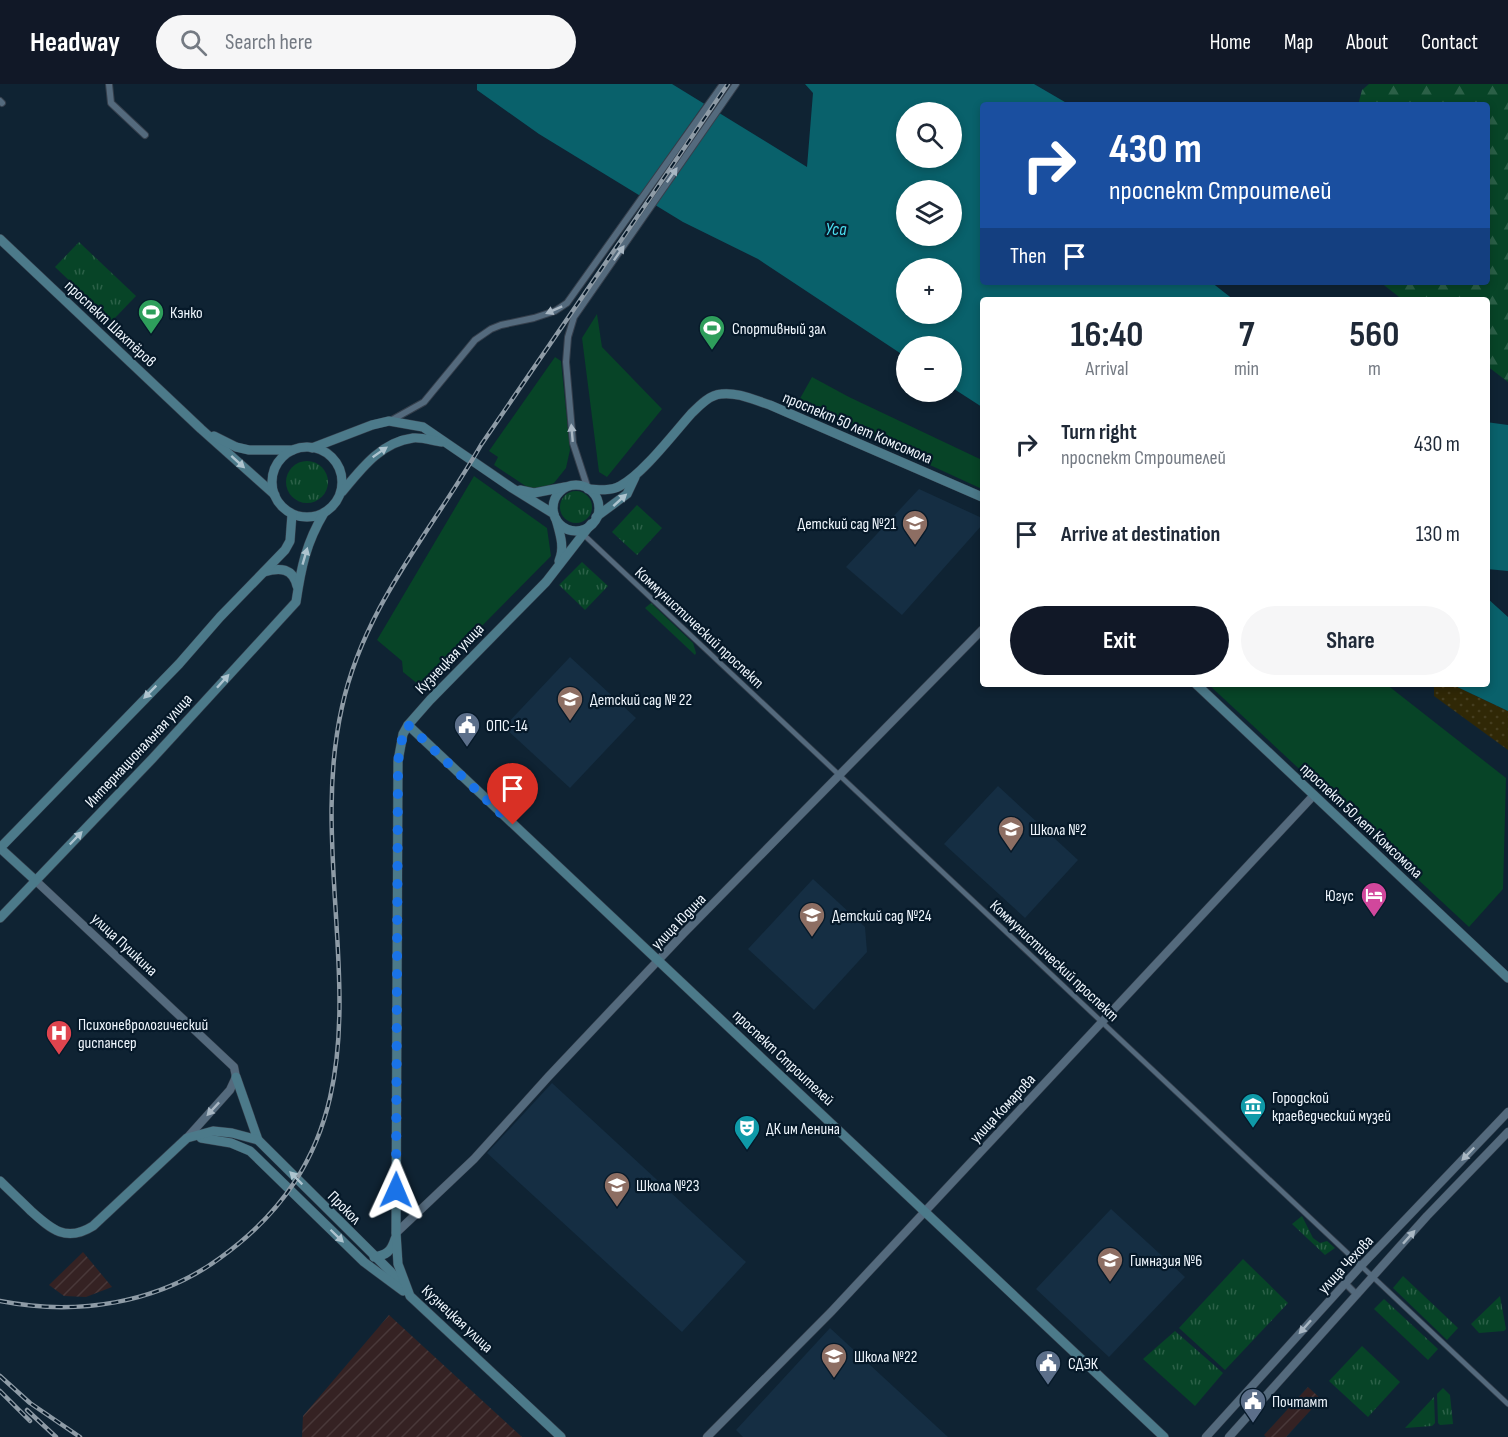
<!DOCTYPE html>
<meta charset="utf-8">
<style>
:root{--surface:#fff;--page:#f6f6f7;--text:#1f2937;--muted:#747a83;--accent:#111827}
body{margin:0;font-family:"Sofia Sans Condensed",sans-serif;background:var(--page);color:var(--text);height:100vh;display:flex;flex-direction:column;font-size:22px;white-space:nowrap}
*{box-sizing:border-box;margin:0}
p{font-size:20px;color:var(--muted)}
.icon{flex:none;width:33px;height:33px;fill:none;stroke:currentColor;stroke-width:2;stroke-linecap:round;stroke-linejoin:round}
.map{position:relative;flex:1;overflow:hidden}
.panel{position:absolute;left:980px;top:213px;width:510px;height:390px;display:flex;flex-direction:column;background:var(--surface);border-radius:6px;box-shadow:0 3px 9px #0003}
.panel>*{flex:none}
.guide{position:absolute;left:980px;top:18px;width:510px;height:183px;border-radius:6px;box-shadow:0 3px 9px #0003;background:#1a4fa0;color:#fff;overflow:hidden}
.tools{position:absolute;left:896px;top:18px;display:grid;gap:12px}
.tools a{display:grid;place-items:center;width:66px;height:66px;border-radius:50%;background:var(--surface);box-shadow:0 3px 9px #0003;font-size:30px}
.pin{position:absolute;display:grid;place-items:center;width:51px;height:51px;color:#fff;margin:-62px -26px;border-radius:50% 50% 50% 0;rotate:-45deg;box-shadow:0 0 6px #0007}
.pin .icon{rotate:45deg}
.me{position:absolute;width:66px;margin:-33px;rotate:1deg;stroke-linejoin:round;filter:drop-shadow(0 0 4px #0008)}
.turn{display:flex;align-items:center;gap:21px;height:126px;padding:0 30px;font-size:27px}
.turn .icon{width:78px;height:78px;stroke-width:2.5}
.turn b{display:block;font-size:42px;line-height:51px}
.then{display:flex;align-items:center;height:57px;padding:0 30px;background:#0003;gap:12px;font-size:22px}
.eta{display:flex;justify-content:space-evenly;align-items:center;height:102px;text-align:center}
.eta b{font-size:36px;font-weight:700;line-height:42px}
.action{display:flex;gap:12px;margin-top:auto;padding:12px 30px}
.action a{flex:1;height:69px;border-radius:36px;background:var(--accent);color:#fff;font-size:24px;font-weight:700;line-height:69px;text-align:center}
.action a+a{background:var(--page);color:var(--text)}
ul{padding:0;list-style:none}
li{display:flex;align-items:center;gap:18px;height:90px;padding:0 30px}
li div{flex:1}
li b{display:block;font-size:22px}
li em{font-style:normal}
header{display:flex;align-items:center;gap:36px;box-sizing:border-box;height:84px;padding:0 30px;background:var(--accent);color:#fff}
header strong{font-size:28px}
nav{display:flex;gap:33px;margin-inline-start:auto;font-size:21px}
.search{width:420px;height:54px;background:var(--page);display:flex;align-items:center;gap:15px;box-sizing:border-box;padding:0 21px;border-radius:33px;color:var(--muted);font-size:22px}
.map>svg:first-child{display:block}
.built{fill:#152e43}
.industrial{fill:url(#industrial-furrows)}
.grass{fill:url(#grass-tufts)}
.forest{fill:url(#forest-firs)}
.sand{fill:url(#sand-dots)}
.park{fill:#074427}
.water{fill:#09616b;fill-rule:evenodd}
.pier{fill:#0f2333}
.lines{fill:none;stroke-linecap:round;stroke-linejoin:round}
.pedestrian-casing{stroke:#353f4c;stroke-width:6}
.minor-casing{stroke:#353f4c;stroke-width:8}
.tertiary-casing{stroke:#353f4c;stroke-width:9}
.secondary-casing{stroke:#353f4c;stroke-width:10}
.pedestrian{stroke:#546a7d;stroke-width:4.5}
.minor{stroke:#546a7d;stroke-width:6}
.tertiary{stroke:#546a7d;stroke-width:8}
.secondary{stroke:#4c7a8a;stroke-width:9}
.rail-casing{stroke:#8e9ba6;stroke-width:4.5}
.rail{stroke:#061929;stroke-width:2;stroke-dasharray:7;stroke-linecap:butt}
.oneway{fill:#a9b7c3}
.oneway2{fill:#aec4cf}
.route{stroke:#1a73e8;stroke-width:10;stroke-dasharray:0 18}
.labels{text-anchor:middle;stroke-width:4.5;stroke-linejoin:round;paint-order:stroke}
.poi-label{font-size:16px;fill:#eff6fd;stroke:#061929;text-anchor:start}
.street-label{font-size:16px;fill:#eff6fd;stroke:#061929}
.water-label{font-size:18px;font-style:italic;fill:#4bdff1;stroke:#061929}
</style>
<header>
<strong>Headway</strong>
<div class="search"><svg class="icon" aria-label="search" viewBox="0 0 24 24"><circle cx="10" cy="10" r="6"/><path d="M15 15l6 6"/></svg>Search here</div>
<nav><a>Home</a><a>Map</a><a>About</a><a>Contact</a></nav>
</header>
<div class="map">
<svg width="1508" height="1353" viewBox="0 0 1508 1353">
<defs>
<pattern id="industrial-furrows" width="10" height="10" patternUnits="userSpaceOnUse" patternTransform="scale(1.5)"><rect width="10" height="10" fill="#352223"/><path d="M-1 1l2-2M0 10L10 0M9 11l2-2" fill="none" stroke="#493839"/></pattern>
<pattern id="grass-tufts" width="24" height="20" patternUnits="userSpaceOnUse" patternTransform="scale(1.5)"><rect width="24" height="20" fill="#074427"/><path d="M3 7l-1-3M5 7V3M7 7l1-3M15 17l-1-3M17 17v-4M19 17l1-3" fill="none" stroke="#2b6047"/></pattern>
<pattern id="forest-firs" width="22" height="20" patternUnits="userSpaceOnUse" patternTransform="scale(1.5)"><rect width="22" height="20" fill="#074427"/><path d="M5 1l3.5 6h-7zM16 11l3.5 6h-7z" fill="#2b6047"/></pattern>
<pattern id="sand-dots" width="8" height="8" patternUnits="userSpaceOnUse" patternTransform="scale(1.5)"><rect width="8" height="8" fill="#302806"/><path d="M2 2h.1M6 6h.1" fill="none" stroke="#443d1f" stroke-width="1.8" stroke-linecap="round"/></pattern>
</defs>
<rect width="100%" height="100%" fill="#0f2333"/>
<g class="built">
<path d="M919,405L982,434V441L902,531L846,483Z"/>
<path d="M570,573L636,634L570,704L504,643Z"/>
<path d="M998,702L1078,776L1025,834L944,760Z"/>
<path d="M813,795L865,843L867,868L814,926L748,865Z"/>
<path d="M552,999L746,1178L682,1248L487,1069Z"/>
<path d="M1111,1125L1185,1193L1109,1273L1036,1205Z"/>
<path d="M830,1244L948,1353H743L736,1346Z"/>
</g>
<g class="industrial">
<path d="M83,1168L112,1203L86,1213L64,1212L49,1201Z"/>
<path d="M389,1231L522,1353H302L303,1332Z"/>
<path d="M1308,1303L1321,1315L1286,1353H1266L1264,1351Z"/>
</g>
<g class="grass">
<path d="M79,158L136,212L112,237L55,183Z"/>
<circle cx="307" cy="398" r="21"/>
<circle cx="576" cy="423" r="16"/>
<path d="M637,421L662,444L637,471L612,448Z"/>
<path d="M582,478L608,502L585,526L559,501Z"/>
<path d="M651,519L693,559L696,569L695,571L645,524Z"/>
<path d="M1302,1132L1313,1154L1320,1159L1327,1157L1335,1164L1325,1171L1292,1140Z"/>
<path d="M1243,1175L1288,1219L1225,1286L1179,1244Z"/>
<path d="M1403,1192L1458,1244L1447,1256L1393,1204Z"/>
<path d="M1500,1212L1506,1245L1504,1247L1479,1249L1471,1240Z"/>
<path d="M1384,1215L1438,1265L1428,1276L1374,1225Z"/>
<path d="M1175,1247L1223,1289L1195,1322L1143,1275Z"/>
<path d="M1362,1262L1400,1298L1368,1333L1329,1297Z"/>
<path d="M1443,1304L1450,1311L1453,1340L1440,1341L1438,1339L1437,1310Z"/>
<path d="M1434,1313L1435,1339L1432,1342L1405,1344Z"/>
</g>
<path class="forest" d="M1369,0H1508V298L1487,282L1486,216H1403L1380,198H1486V21H1358L1362,6Z"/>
<path class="sand" d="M1434,600H1451L1508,627V666L1434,612Z"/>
<g class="park">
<path d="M597,230L602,263L662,325L607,393L599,388L582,254Z"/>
<path d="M555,273L561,277L570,366L566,384L554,399L542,404L530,405L494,381L498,373L489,367Z"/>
<path d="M812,293L849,313L982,376V405L797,320Z"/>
<path d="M474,392L547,444L551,472L477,547L424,605L403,588L402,577L377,556Z"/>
<path d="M1208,600H1386L1506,694L1503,805L1469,843Z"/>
<path d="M1217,1237L1231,1249L1212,1271L1198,1259Z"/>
</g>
<g class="water">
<path d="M477,0H672L807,83L813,9L805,0H1034L1070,21H982V198H1211L1234,216H982V323L951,303V262H906V273L758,175L683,138L539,50L477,6ZM906,28H951V74H906ZM906,106H951V152H906ZM906,184H951V230H906Z"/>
<path d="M1486,338L1508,341V487L1487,485Z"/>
<path d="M1487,514L1508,533V627L1451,600H1486Z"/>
</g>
<path class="pier" d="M706,17L721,27L654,123L638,114Z"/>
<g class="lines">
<g class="pedestrian-casing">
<path id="pedestrian" d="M584,451L1508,1320"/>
</g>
<g class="minor-casing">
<g id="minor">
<path d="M109,0L111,19L145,51"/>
<path d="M0,17L2,19"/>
<path d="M390,337L424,318L475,256L491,245L501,241L534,234L555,227L567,219L723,0"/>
<path d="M588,405L573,359L566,278L568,253L574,233L736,0"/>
<path d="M1345,1199L1357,1211"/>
</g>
</g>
<g class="tertiary-casing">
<g id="tertiary">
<path d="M35,796L234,983L236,993L230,1006L187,1054"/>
<path d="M396,1149L474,1075L549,992L684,849L982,546"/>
<path d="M707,1353L831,1228L1314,711"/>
<path d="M1206,1353L1360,1183L1508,1028"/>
<path d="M1229,1353L1427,1132L1508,1048"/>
</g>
</g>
<g class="secondary-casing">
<g id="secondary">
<path d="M0,155L201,345L275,411"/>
<path d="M214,352L236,363L249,366H293"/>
<circle cx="307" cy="398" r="35"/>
<path d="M312,364L372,341L389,337L423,343L512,404L554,430"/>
<circle cx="576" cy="424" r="23"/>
<path d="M588,405C599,406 611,407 620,402C642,391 674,349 691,330C699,322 709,311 721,310C738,308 754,316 770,321L982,413"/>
<path d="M520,406L534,409L565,403"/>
<path d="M342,408C361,385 381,358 413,354C422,353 433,357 442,358"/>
<path d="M596,433L627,410L635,393"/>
<path d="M556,435C560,450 565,463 559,477"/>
<path d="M264,488C280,483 293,484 297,502"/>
<path d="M1196,600L1508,894"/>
<path d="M408,641L1164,1353"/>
<path d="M35,796L0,764L179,580L220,533L285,466L290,457L292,430"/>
<path d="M0,834L152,675L296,518C301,484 306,459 324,429"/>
<path d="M236,993L258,1056L391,1188L405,1206"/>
<path d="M201,1054L231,1059L250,1067L364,1178L403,1207"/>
<path d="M0,1097C10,1107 21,1117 31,1127C51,1145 66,1159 93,1142L187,1054L213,1047L232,1049L258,1056"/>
<path d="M374,1173C386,1171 391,1168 395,1155"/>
<path d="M561,1353L410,1212L398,1180L396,1149L398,677L403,650L408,641L430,616L546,498L591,440"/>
</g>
</g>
<use href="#pedestrian" class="pedestrian"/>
<use href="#minor" class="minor"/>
<use href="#tertiary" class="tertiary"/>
<use href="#secondary" class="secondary"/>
<g class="rail-casing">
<g id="rail">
<path d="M0,1217C76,1232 157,1220 220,1174C420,1030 298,818 342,623C364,522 431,448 481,361L728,0"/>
<path d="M0,1292L30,1319L80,1353"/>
<path d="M0,1307L30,1337"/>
<path d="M27,1326L56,1353"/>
</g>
</g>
<use href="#rail" class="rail"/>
</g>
<defs><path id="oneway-solid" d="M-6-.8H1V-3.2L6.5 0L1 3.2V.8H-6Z" transform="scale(1.5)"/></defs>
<g class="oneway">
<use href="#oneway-solid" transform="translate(672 91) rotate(-55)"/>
<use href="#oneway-solid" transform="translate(619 169) rotate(-55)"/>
<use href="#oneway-solid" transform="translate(554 226) rotate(156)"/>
<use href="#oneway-solid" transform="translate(572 349) rotate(-95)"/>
<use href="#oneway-solid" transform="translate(213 1025) rotate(133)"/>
<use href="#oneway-solid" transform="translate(1468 1070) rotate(134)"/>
<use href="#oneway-solid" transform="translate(1409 1153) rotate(-48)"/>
<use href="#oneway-solid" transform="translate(1305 1243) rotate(132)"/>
</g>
<g class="oneway2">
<use href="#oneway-solid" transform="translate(380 368) rotate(-35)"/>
<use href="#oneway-solid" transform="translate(238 378) rotate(42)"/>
<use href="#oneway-solid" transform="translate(620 416) rotate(-42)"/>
<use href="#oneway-solid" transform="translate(305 472) rotate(-74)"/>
<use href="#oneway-solid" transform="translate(223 597) rotate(-48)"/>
<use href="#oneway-solid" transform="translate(150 608) rotate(135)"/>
<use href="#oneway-solid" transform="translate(76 754) rotate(-46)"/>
<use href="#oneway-solid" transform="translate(296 1094) rotate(-135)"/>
<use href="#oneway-solid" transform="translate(337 1152) rotate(44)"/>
</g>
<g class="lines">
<path class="route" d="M396,1106L398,677L403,650L408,641L513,741"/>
</g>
<defs>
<g id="stadium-pin" transform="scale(1.35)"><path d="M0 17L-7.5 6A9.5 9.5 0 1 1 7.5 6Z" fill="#2e9e5b" stroke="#061929"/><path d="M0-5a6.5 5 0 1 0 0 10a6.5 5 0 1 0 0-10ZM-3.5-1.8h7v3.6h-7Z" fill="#fff"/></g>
<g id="school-pin" transform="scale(1.35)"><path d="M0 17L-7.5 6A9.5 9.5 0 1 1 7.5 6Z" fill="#8d6e63" stroke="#061929"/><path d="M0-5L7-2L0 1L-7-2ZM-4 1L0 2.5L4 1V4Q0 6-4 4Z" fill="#fff"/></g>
<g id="civic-pin" transform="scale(1.35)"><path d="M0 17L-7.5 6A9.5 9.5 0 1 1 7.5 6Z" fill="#5c6f8a" stroke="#061929"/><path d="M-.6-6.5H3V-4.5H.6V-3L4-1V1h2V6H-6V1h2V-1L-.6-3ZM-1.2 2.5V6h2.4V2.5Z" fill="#fff"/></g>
<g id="hotel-pin" transform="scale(1.35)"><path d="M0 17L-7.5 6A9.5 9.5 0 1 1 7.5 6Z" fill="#d1479c" stroke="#061929"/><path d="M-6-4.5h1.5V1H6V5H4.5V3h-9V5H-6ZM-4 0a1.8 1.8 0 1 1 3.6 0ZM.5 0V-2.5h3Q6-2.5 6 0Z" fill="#fff"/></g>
<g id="hospital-pin" transform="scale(1.35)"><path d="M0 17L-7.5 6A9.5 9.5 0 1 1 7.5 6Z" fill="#e0444e" stroke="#061929"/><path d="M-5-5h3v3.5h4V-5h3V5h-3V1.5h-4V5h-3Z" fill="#fff"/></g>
<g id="museum-pin" transform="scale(1.35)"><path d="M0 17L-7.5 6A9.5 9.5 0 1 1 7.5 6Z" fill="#0f9aa8" stroke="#061929"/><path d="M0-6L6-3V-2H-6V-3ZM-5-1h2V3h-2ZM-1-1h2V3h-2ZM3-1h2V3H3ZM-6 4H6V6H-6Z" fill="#fff"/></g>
<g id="theatre-pin" transform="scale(1.35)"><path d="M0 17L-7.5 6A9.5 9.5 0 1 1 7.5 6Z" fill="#0f9aa8" stroke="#061929"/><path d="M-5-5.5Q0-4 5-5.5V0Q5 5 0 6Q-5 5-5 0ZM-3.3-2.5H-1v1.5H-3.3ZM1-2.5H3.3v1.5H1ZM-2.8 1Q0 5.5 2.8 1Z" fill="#fff"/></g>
</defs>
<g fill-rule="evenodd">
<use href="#stadium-pin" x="151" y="228"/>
<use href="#stadium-pin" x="712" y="244"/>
<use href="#school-pin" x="915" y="439"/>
<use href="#school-pin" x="570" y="615"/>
<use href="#civic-pin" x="467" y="641"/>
<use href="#school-pin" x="1011" y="745"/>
<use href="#hotel-pin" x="1374" y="811"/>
<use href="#school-pin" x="812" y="831"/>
<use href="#hospital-pin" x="59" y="949"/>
<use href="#museum-pin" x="1253" y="1022"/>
<use href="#theatre-pin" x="747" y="1044"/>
<use href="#school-pin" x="617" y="1101"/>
<use href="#school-pin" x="1110" y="1176"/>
<use href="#school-pin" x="834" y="1272"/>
<use href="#civic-pin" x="1048" y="1279"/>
<use href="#civic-pin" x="1253" y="1317"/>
</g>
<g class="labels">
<g class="poi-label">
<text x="170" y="234">Кэнко</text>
<text x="732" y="250">Спортивный зал</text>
<text x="896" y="445" text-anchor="end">Детский сад №21</text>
<text x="590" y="621">Детский сад № 22</text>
<text x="486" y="647">ОПС-14</text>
<text x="1030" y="751">Школа №2</text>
<text x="1354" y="817" text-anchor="end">Югус</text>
<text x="832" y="837">Детский сад №24</text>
<text x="78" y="946">Психоневрологический<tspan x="78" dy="18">диспансер</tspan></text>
<text x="1272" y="1019">Городской<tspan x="1272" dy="18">краеведческий музей</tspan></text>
<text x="766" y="1050">ДК им Ленина</text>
<text x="636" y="1107">Школа №23</text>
<text x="1130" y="1182">Гимназия №6</text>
<text x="854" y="1278">Школа №22</text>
<text x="1068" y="1285">СДЭК</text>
<text x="1272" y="1323">Почтамт</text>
</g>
<g class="street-label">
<text transform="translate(111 239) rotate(43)" y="6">проспект Шахтёров</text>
<text transform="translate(858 343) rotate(23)" y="6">проспект 50 лет Комсомола</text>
<text transform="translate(700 543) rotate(43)" y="6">Коммунистический проспект</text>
<text transform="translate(449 574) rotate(-46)" y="6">Кузнецкая улица</text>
<text transform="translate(138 666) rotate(-47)" y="6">Интернациональная улица</text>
<text transform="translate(1362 736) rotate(43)" y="6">проспект 50 лет Комсомола</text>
<text transform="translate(678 837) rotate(-46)" y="6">улица Юдина</text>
<text transform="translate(125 860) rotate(43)" y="6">улица Пушкина</text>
<text transform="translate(1055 876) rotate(43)" y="6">Коммунистический проспект</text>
<text transform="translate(784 973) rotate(43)" y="6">проспект Строителей</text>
<text transform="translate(1002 1024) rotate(-47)" y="6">улица Комарова</text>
<text transform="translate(345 1123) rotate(45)" y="6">Прокол</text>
<text transform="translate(1345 1180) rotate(-47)" y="6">улица Чехова</text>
<text transform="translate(458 1234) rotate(43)" y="6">Кузнецкая улица</text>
</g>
<g class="water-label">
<text x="836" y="151">Уса</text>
</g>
</g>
</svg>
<div class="tools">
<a><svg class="icon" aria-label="search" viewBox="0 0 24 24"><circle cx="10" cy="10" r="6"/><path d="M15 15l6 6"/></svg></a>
<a><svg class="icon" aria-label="layers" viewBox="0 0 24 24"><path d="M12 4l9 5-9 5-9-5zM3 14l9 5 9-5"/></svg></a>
<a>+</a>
<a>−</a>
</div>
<div class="pin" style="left:513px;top:741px;background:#d93025"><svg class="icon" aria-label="arrive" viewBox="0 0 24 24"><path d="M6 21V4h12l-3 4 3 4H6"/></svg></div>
<svg class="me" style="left:396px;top:1106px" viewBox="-20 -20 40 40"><path d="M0-17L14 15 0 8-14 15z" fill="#1a73e8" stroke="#fff" stroke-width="4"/></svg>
<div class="guide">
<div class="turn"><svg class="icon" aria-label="right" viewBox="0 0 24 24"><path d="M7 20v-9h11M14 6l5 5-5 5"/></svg><div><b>430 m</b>проспект Строителей</div></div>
<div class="then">Then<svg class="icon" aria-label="arrive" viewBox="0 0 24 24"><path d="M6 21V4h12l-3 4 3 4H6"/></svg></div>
</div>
<section class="panel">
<div class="eta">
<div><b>16:40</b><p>Arrival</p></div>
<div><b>7</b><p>min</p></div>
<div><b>560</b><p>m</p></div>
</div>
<ul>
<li><svg class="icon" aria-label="right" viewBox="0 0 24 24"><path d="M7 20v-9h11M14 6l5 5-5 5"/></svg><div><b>Turn right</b><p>проспект Строителей</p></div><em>430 m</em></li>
<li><svg class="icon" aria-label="arrive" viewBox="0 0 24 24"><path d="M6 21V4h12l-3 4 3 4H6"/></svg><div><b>Arrive at destination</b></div><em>130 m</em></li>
</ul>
<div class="action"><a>Exit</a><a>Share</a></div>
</section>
</div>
